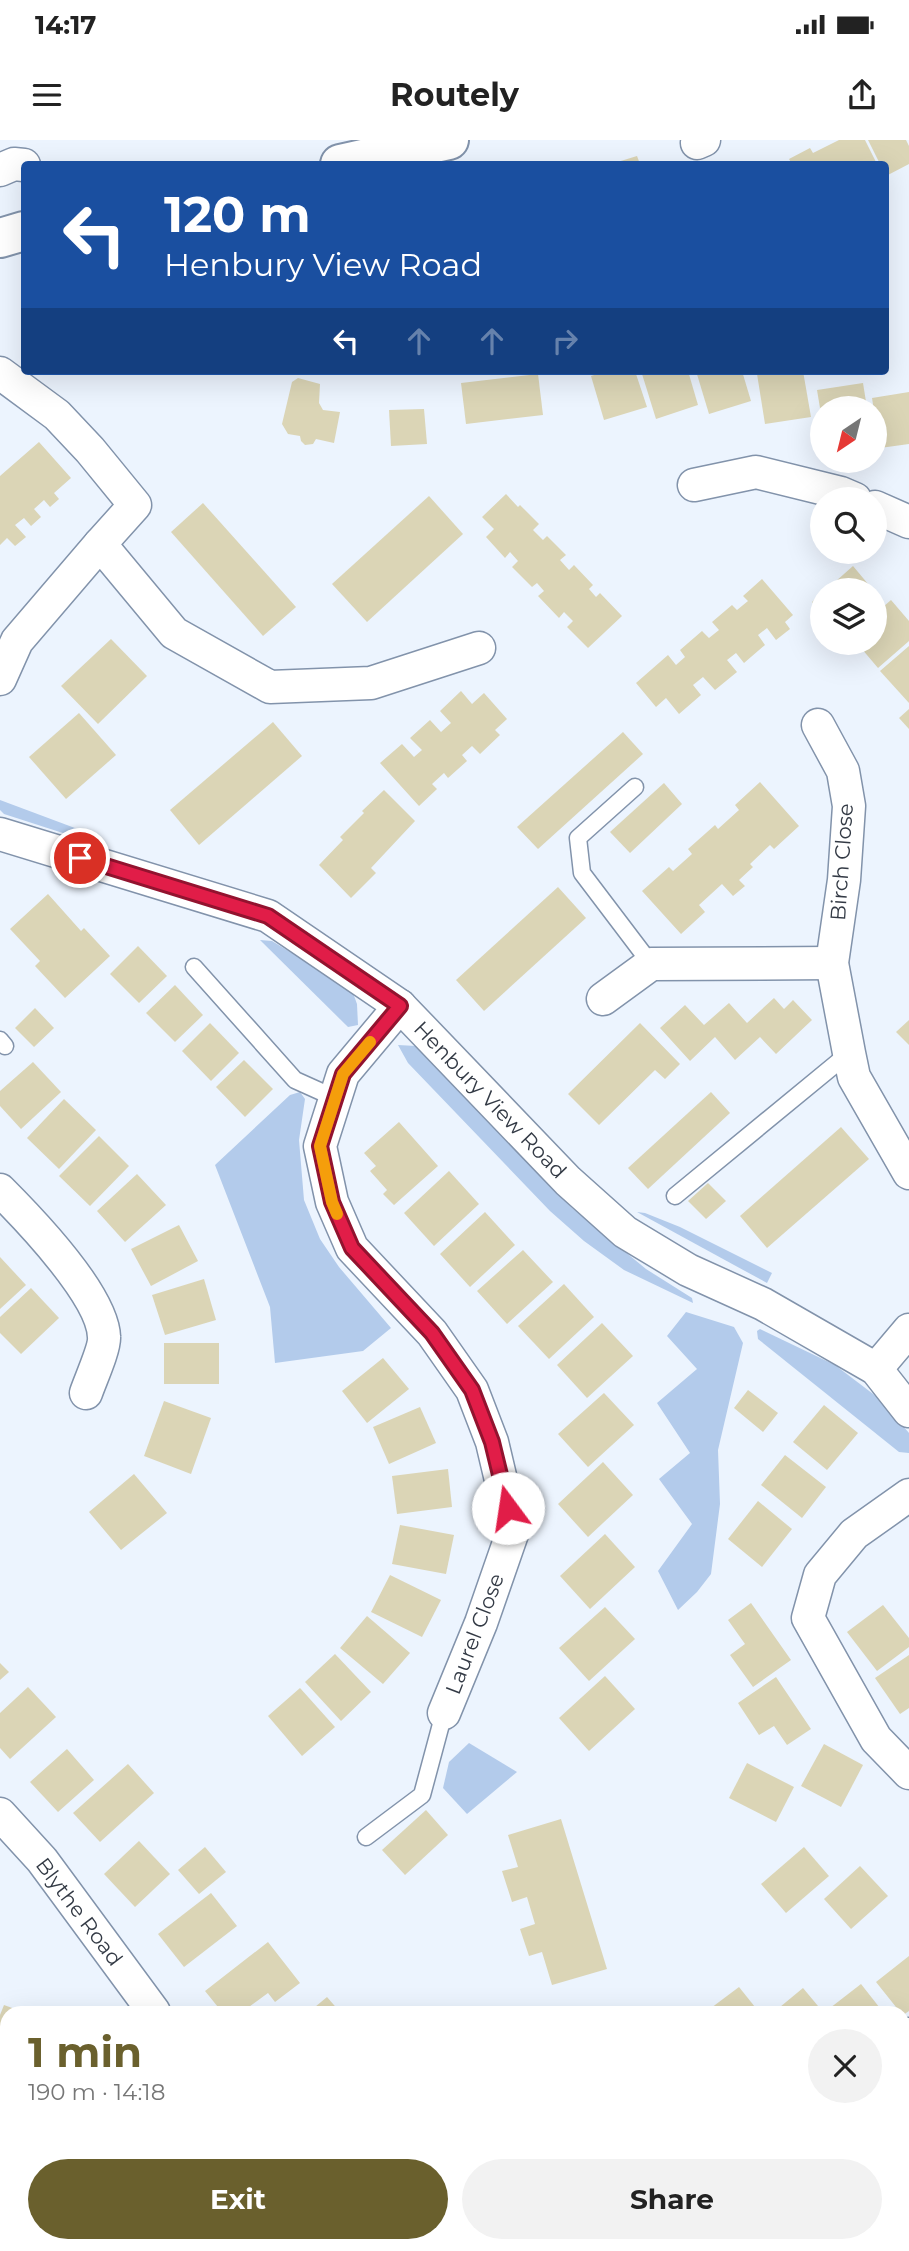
<!DOCTYPE html>
<meta charset="utf-8">
<style>
:root{--surface:#fff;--page:#f2f2f2;--text:#222;--muted:#767676;--accent:#6a602d}
body{margin:0;font-family:Montserrat,sans-serif;background:var(--page);color:var(--text);height:100vh;display:flex;flex-direction:column;font-size:26px;white-space:nowrap}
*{box-sizing:border-box;margin:0}
p{font-size:23px;color:var(--muted)}
.icon{flex:none;width:38px;height:38px;fill:none;stroke:currentColor;stroke-width:2;stroke-linecap:round;stroke-linejoin:round}
.map{position:relative;flex:1;overflow:hidden}
.details{position:absolute;left:0px;top:1866px;width:910px;height:247px;display:flex;flex-direction:column;background:var(--surface);border-radius:21px 21px 0 0;box-shadow:0 7px 28px #0002}
.details>*{flex:none}
.banner{position:absolute;left:21px;top:21px;width:868px;height:214px;border-radius:7px;box-shadow:0 7px 28px #0002;background:#1a4fa0;color:#fff;overflow:hidden}
.needle{width:46px;rotate:215deg}
.buttons{position:absolute;left:810px;top:256px;display:grid;gap:14px}
.buttons a{display:grid;place-items:center;width:77px;height:77px;border-radius:50%;background:var(--surface);box-shadow:0 7px 28px #0002;font-size:35px}
.pin{position:absolute;display:grid;place-items:center;width:60px;height:60px;color:#fff;margin:-30px;border:4px solid #fff;border-radius:50%;box-shadow:0 2px 7px #0007}
.me{position:absolute;width:77px;margin:-38px;rotate:346deg;stroke-linejoin:round;filter:drop-shadow(0 0 5px #0008)}
.turn{display:flex;align-items:center;gap:24px;height:147px;padding:0 28px;font-size:32px}
.turn .icon{width:91px;height:91px;stroke-width:2.5}
.turn b{display:block;font-size:49px;line-height:60px}
.lanes{display:flex;align-items:center;height:66px;padding:0 28px;background:#0003;justify-content:center;gap:35px;direction:ltr}
.lanes .off{opacity:.35}
.round{display:grid;place-items:center;flex:none;width:74px;height:74px;border-radius:37px;background:var(--page)}
.overview{display:flex;align-items:center;justify-content:space-between;height:119px;padding:0 28px}
h1{font-size:42px;font-weight:700;line-height:52px;color:var(--accent)}
.primary-button{display:flex;gap:14px;margin-top:auto;padding:14px 28px}
.primary-button a{flex:1;height:80px;border-radius:42px;background:var(--accent);color:#fff;font-size:28px;font-weight:700;line-height:80px;text-align:center}
.primary-button a+a{background:var(--page);color:var(--text)}
.status{display:flex;justify-content:space-between;align-items:center;height:49px;padding:0 35px;background:var(--surface);direction:ltr}
.status svg{height:19px;fill:currentColor}
header{display:flex;justify-content:space-between;align-items:center;height:91px;padding:0 28px;background:var(--surface);font-size:32px;font-weight:700}
.map>svg:first-child{display:block}
.green{fill:#b3cbeb}
.building{fill:#dbd5b6}
.lines{fill:none;stroke-linecap:round;stroke-linejoin:round}
.lane-casing{stroke:#8293ab;stroke-width:19}
.street-casing{stroke:#8293ab;stroke-width:35}
.secondary-casing{stroke:#8293ab;stroke-width:42}
.lane{stroke:#fff;stroke-width:16}
.street{stroke:#fff;stroke-width:32}
.secondary{stroke:#fff;stroke-width:38}
.route-casing{stroke:#92132f;stroke-width:18}
.route{stroke:#e11d48;stroke-width:12}
.slow{stroke:#f59e0b;stroke-width:12}
.labels{text-anchor:middle;stroke-width:5;stroke-linejoin:round;paint-order:stroke}
.street-label{font-size:21px;fill:#333a45;stroke:#fff}
</style>
<div class="status"><b>14:17</b><svg viewBox="0 0 49 12"><path d="M0 12V9h3v3zM5 12V6h3v6zM10 12V3h3v9zM15 12V0h3v12zM26 1h20v11H26zM47 4h2v5h-2z"/></svg></div>
<header><svg class="icon" aria-label="menu" viewBox="0 0 24 24"><path d="M4 6h16M4 12h16M4 18h16"/></svg>Routely<svg class="icon" aria-label="share" viewBox="0 0 24 24"><path d="M12 15V3M7 8l5-5 5 5M5 13v7h14v-7"/></svg></header>
<div class="map">
<svg width="909" height="2111" viewBox="0 0 909 2111">
<rect width="100%" height="100%" fill="#ecf4fe"/>
<g class="green">
<path d="M0,660L99,697L105,703L66,694L4,674L0,670Z"/>
<path d="M260,800L272,801L323,832L353,853L357,864L358,885L348,887Z"/>
<path d="M398,905L416,906L450,939L572,1068L646,1129L692,1158L693,1163L624,1130L584,1101L550,1071L408,923Z"/>
<path d="M300,952L305,959L299,1000L304,1060L320,1099L339,1127L391,1188L363,1211L275,1223L270,1167L215,1025L290,955Z"/>
<path d="M637,1072L645,1073L680,1087L772,1133L767,1143Z"/>
<path d="M686,1172L734,1187L743,1203L718,1310L720,1364L711,1434L697,1452L678,1470L658,1431L692,1384L659,1339L690,1313L657,1263L697,1229L667,1196Z"/>
<path d="M760,1189L835,1225L881,1260L909,1293V1313L899,1312L758,1199L757,1191Z"/>
<path d="M469,1603L517,1632L467,1674L443,1648L449,1622Z"/>
</g>
<g class="building">
<path d="M839,0H865L877,24H792L789,19L810,8L813,13Z"/>
<path d="M868,0H906L909,6V24L886,36V24H880Z"/>
<path d="M637,16L640,24H611Z"/>
<path d="M607,231H635L647,267L604,280L591,236Z"/>
<path d="M653,231H688L698,265L656,279L642,234Z"/>
<path d="M696,231H742L751,261L709,274Z"/>
<path d="M775,231H803L811,277L765,284L757,234Z"/>
<path d="M538,234L543,275L466,284L461,243Z"/>
<path d="M298,238L320,244L319,263L323,270L340,272L334,303L316,299L313,304L305,305L301,301L300,296L288,294L282,284L292,242Z"/>
<path d="M863,243L867,268H820L817,250Z"/>
<path d="M909,252V304L880,308L872,258Z"/>
<path d="M424,269L427,304L391,306L389,270Z"/>
<path d="M39,302L71,338L54,353L59,359L50,367L44,360L34,369L41,377L31,386L24,378L15,385L26,397L15,406L7,398L0,405V336Z"/>
<path d="M506,354L518,367L520,365L539,384L533,390L543,400L547,396L566,415L560,420L569,430L574,425L593,445L589,449L596,457L600,453L622,476L588,508L567,487L573,481L564,472L559,478L538,456L544,451L537,443L532,447L512,427L518,421L510,412L505,418L486,397L494,389L482,377Z"/>
<path d="M429,356L463,394L367,482L332,444Z"/>
<path d="M203,363L296,467L263,496L171,392Z"/>
<path d="M853,426L873,450H826Z"/>
<path d="M762,439L793,475L785,482L790,489L776,500L767,488L758,495L765,505L744,523L736,513L727,520L737,532L715,550L703,537L693,545L701,555L679,574L666,558L656,567L636,543L668,515L676,525L685,517L680,510L702,491L709,498L719,490L712,482L732,465L737,470L748,461L743,456Z"/>
<path d="M822,453V474L812,462Z"/>
<path d="M891,460L909,481V501L878,528L856,502H875V474Z"/>
<path d="M111,499L147,536L98,584L61,546Z"/>
<path d="M909,506V563L880,531Z"/>
<path d="M461,551L472,564L484,553L507,579L495,590L500,595L480,614L472,606L462,615L467,621L448,638L444,633L432,644L437,649L419,666L380,623L402,604L414,617L422,610L410,598L430,580L441,592L451,583L440,571Z"/>
<path d="M909,569V589L899,578Z"/>
<path d="M79,573L116,615L66,659L29,617Z"/>
<path d="M273,582L302,616L199,705L170,670Z"/>
<path d="M623,592L643,614L538,709L517,687Z"/>
<path d="M760,642L799,686L774,709L770,705L750,724L753,727L739,740L745,746L733,756L722,744L699,765L705,772L681,794L642,751L669,727L673,731L692,714L688,709L715,685L718,689L739,670L735,665Z"/>
<path d="M664,643L682,664L630,713L610,692Z"/>
<path d="M384,650L415,681L371,728L376,733L351,758L319,725L343,700L340,697L364,673L362,671Z"/>
<path d="M558,747L586,778L484,871L456,840Z"/>
<path d="M48,754L81,791L84,788L110,816L65,858L35,826L40,821L10,789Z"/>
<path d="M138,806L167,836L139,863L110,834Z"/>
<path d="M175,845L203,875L175,902L146,873Z"/>
<path d="M774,858L784,869L793,860L812,880L776,914L760,897L735,920L715,897L690,921L660,888L685,865L704,885L729,863L747,883Z"/>
<path d="M35,868L54,888L34,907L15,888Z"/>
<path d="M909,880V905L896,892Z"/>
<path d="M210,883L239,913L211,941L182,911Z"/>
<path d="M640,883L680,924L665,939L655,930L599,985L568,954Z"/>
<path d="M244,920L273,949L245,977L216,947Z"/>
<path d="M33,922L61,952L21,989L0,966V951Z"/>
<path d="M711,952L730,973L648,1049L628,1028Z"/>
<path d="M64,959L96,990L59,1029L27,998Z"/>
<path d="M399,982L438,1026L394,1065L383,1054L387,1050L370,1031L376,1026L364,1013Z"/>
<path d="M841,987L869,1019L767,1108L740,1076Z"/>
<path d="M99,996L129,1026L90,1066L59,1036Z"/>
<path d="M449,1031L479,1064L434,1106L404,1073Z"/>
<path d="M137,1034L166,1065L125,1102L97,1071Z"/>
<path d="M708,1043L726,1061L706,1079L688,1061Z"/>
<path d="M485,1072L515,1105L470,1147L440,1114Z"/>
<path d="M179,1085L198,1121L151,1146L131,1109Z"/>
<path d="M523,1110L553,1142L507,1184L477,1151Z"/>
<path d="M0,1117L26,1145L0,1169Z"/>
<path d="M204,1139L216,1180L165,1195L152,1155Z"/>
<path d="M564,1144L594,1177L549,1219L518,1186Z"/>
<path d="M31,1148L59,1178L21,1214L0,1193V1177Z"/>
<path d="M602,1183L633,1216L587,1258L557,1225Z"/>
<rect x="164" y="1203" width="55" height="41"/>
<path d="M383,1218L409,1249L367,1283L342,1251Z"/>
<path d="M748,1250L778,1273L763,1292L734,1268Z"/>
<path d="M604,1253L634,1285L588,1327L558,1294Z"/>
<path d="M164,1261L211,1278L191,1334L144,1316Z"/>
<path d="M824,1265L858,1293L827,1330L793,1302Z"/>
<path d="M420,1267L436,1303L389,1324L373,1287Z"/>
<path d="M785,1315L826,1347L802,1378L761,1345Z"/>
<path d="M603,1322L633,1355L588,1397L558,1364Z"/>
<path d="M448,1329L452,1367L397,1374L392,1336Z"/>
<path d="M134,1334L167,1373L121,1410L89,1372Z"/>
<path d="M758,1361L792,1389L762,1427L728,1399Z"/>
<path d="M400,1385L454,1395L446,1434L392,1424Z"/>
<path d="M605,1394L635,1427L590,1469L560,1436Z"/>
<path d="M390,1435L441,1460L422,1497L371,1472Z"/>
<path d="M751,1463L791,1520L753,1547L730,1515L745,1504L728,1480Z"/>
<path d="M883,1465L909,1498V1507L877,1531L847,1492Z"/>
<path d="M605,1467L635,1499L589,1541L559,1508Z"/>
<path d="M367,1476L410,1513L383,1544L340,1508Z"/>
<path d="M335,1514L371,1552L341,1581L305,1542Z"/>
<path d="M909,1515V1568L900,1574L875,1538Z"/>
<path d="M0,1523L9,1532L0,1540Z"/>
<path d="M605,1536L635,1569L589,1611L559,1578Z"/>
<path d="M776,1537L811,1589L787,1605L774,1586L759,1595L738,1563Z"/>
<path d="M28,1547L56,1577L10,1619L0,1608V1573Z"/>
<path d="M300,1548L335,1587L302,1616L268,1576Z"/>
<path d="M824,1604L863,1625L841,1667L801,1646Z"/>
<path d="M67,1609L94,1640L58,1672L30,1642Z"/>
<path d="M747,1623L794,1647L776,1682L729,1658Z"/>
<path d="M128,1624L154,1653L100,1702L73,1673Z"/>
<path d="M426,1670L448,1695L405,1735L382,1710Z"/>
<path d="M561,1679L607,1829L552,1845L542,1812L529,1816L520,1789L535,1784L527,1757L512,1762L502,1731L518,1727L508,1695Z"/>
<path d="M139,1701L170,1734L135,1767L104,1734Z"/>
<path d="M205,1707L226,1732L199,1754L178,1730Z"/>
<path d="M804,1707L829,1736L786,1773L761,1744Z"/>
<path d="M860,1726L888,1756L851,1789L824,1759Z"/>
<path d="M211,1753L237,1786L184,1827L158,1794Z"/>
<path d="M268,1802L300,1843L275,1862L268,1853L242,1872H222L205,1851Z"/>
<path d="M909,1816V1871L903,1875V1872H900L876,1842Z"/>
<path d="M861,1844L883,1872H834L830,1868Z"/>
<path d="M739,1847L759,1872H709L707,1871Z"/>
<path d="M803,1848L823,1872H774Z"/>
<path d="M327,1857L340,1872H309Z"/>
<path d="M4,1865L23,1872H7V1937L0,1934V1875Z"/>
<path d="M102,2105H155L153,2111H99Z"/>
<path d="M165,2105H205L218,2111H163Z"/>
<path d="M420,2105H482L475,2111H425Z"/>
<path d="M510,2105H527L532,2111H503Z"/>
<path d="M658,2105H729L733,2110L663,2111Z"/>
</g>
<g class="lines">
<g class="lane-casing">
<g id="lane">
<path d="M635,647L578,698L582,733L651,824"/>
<path d="M194,827L295,940L335,958"/>
<path d="M0,900L5,906"/>
<path d="M675,1056L849,913"/>
<path d="M366,1697L422,1655L444,1573"/>
</g>
</g>
<g class="street-casing">
<g id="street">
<path d="M697,3L704,0"/>
<path d="M0,30L14,24L24,25"/>
<path d="M0,233L57,275L90,310L135,365L100,404"/>
<path d="M694,345L756,332L841,353L855,359"/>
<path d="M875,367L909,382"/>
<path d="M0,539L17,501L100,404L174,493L270,547L371,543L479,508"/>
<path d="M818,585L843,631L849,666L844,740L832,823L849,913L854,937L909,1033"/>
<path d="M0,694L268,776L400,866L568,1041L625,1092L688,1130L763,1164L876,1229L909,1271"/>
<path d="M603,859L651,824L832,823"/>
<path d="M400,866L343,934L320,1006L332,1062L352,1108L432,1193L472,1250L492,1302L513,1391L481,1483L444,1573"/>
<path d="M0,1050C29,1079 103,1156 104,1197C105,1208 90,1241 86,1253"/>
<path d="M876,1229L909,1190"/>
<path d="M909,1355L854,1394L820,1435L808,1478L876,1599L909,1633"/>
<path d="M0,1674L42,1720L154,1872"/>
<path d="M903,1899L909,1894"/>
<path d="M903,2005L909,2010"/>
<path d="M325,2105L330,2111"/>
</g>
</g>
<g class="secondary-casing">
<g id="secondary">
<path d="M340,24L449,0"/>
<path d="M0,98L24,91"/>
</g>
</g>
<use href="#lane" class="lane"/>
<use href="#street" class="street"/>
<use href="#secondary" class="secondary"/>
</g>
<g class="lines">
<g class="route-casing">
<path id="route" d="M80,718L268,776L400,866L343,934L320,1006L332,1062L352,1108L432,1193L472,1250L492,1302L508,1368"/>
</g>
<use href="#route" class="route"/>
<path class="slow" d="M337,1074L332,1062L320,1006L343,934L370,902"/>
</g>
<g class="labels">
<g class="street-label">
<text transform="translate(842 722) rotate(-86)" y="7">Birch Close</text>
<text transform="translate(490 960) rotate(46)" y="7">Henbury View Road</text>
<text transform="translate(475 1494) rotate(-69)" y="7">Laurel Close</text>
<text transform="translate(79 1772) rotate(53)" y="7">Blythe Road</text>
</g>
</g>
</svg>
<div class="buttons">
<a><svg class="needle" viewBox="-14 -14 28 28"><path d="M0-13l5 13h-10z" fill="#e53935"/><path d="M0 13l5-13h-10z" fill="#767676"/></svg></a>
<a><svg class="icon" aria-label="search" viewBox="0 0 24 24"><circle cx="10" cy="10" r="6"/><path d="M15 15l6 6"/></svg></a>
<a><svg class="icon" aria-label="layers" viewBox="0 0 24 24"><path d="M12 4l9 5-9 5-9-5zM3 14l9 5 9-5"/></svg></a>
</div>
<div class="pin" style="left:80px;top:718px;background:#d93025"><svg class="icon" aria-label="arrive" viewBox="0 0 24 24"><path d="M6 21V4h12l-3 4 3 4H6"/></svg></div>
<svg class="me" style="left:508px;top:1368px" viewBox="-20 -20 40 40"><circle r="19" fill="#fff"/><path d="M0-13L10 11 0 6-10 11z" fill="#e11d48"/></svg>
<div class="banner">
<div class="turn"><svg class="icon" aria-label="left" viewBox="0 0 24 24"><path d="M17 20v-9H6M10 6l-5 5 5 5"/></svg><div><b>120 m</b>Henbury View Road</div></div>
<div class="lanes"><svg class="icon" aria-label="left" viewBox="0 0 24 24"><path d="M17 20v-9H6M10 6l-5 5 5 5"/></svg><svg class="icon off" aria-label="ahead" viewBox="0 0 24 24"><path d="M12 20V5M6 11l6-6 6 6"/></svg><svg class="icon off" aria-label="ahead" viewBox="0 0 24 24"><path d="M12 20V5M6 11l6-6 6 6"/></svg><svg class="icon off" aria-label="right" viewBox="0 0 24 24"><path d="M7 20v-9h11M14 6l5 5-5 5"/></svg></div>
</div>
<section class="details">
<div class="overview"><div><h1>1 min</h1><p>190 m · 14:18</p></div><a class="round"><svg class="icon" aria-label="close" viewBox="0 0 24 24"><path d="M6 6l12 12M18 6L6 18"/></svg></a></div>
<div class="primary-button"><a>Exit</a><a>Share</a></div>
</section>
</div>
